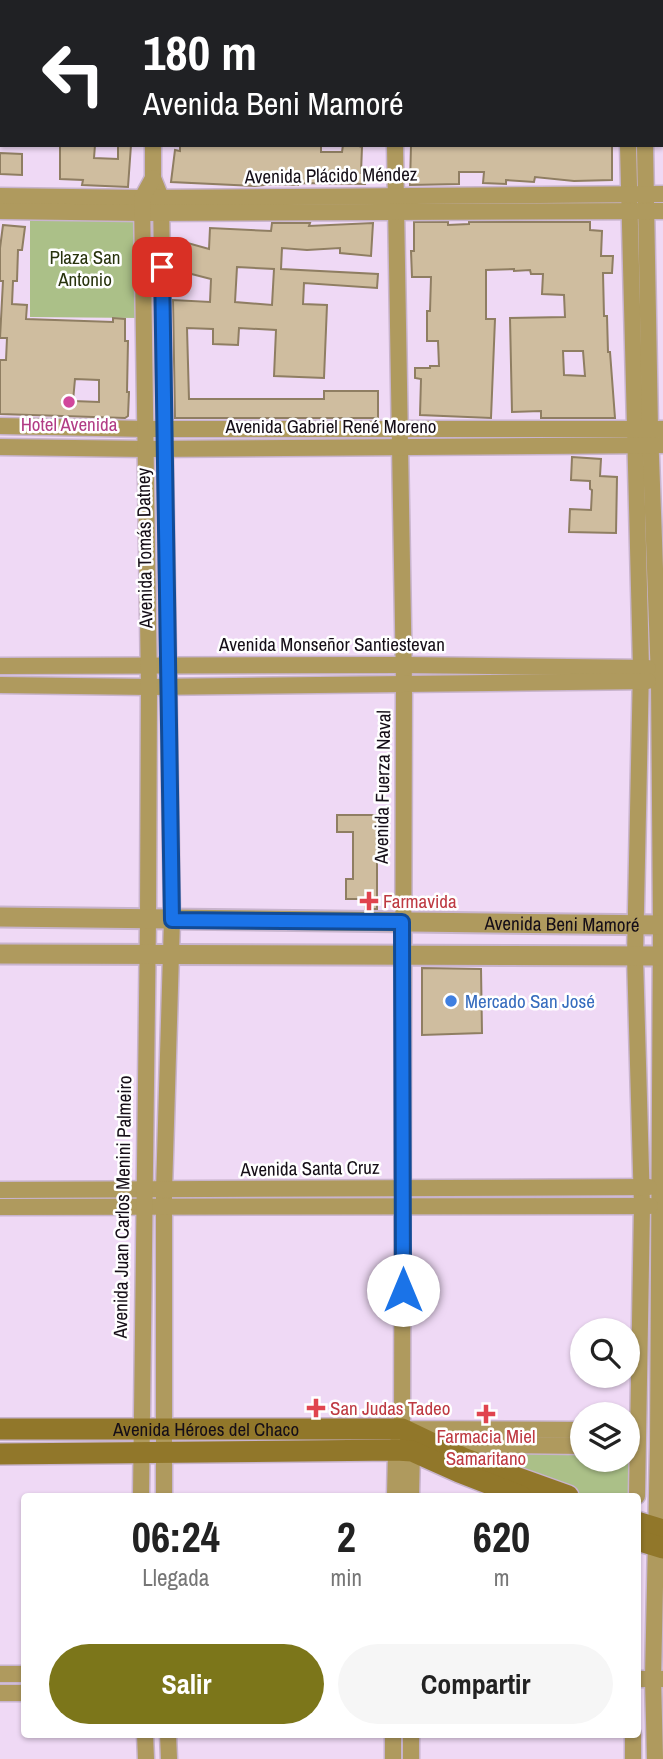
<!DOCTYPE html>
<html lang="es">
<meta charset="utf-8">
<style>
:root{--surface:#fff;--page:#f6f6f6;--text:#222;--muted:#767676;--accent:#7c761a}
body{margin:0;font-family:"Archivo Narrow",sans-serif;background:var(--page);color:var(--text);height:100vh;display:flex;flex-direction:column;font-size:26px;white-space:nowrap}
*{box-sizing:border-box;margin:0}
p{font-size:23px;color:var(--muted)}
.icon{flex:none;width:38px;height:38px;fill:none;stroke:currentColor;stroke-width:2;stroke-linecap:round;stroke-linejoin:round}
.map{position:relative;flex:1;overflow:hidden}
.panel{position:absolute;left:21px;top:1493px;width:620px;height:245px;display:flex;flex-direction:column;background:var(--surface);border-radius:7px;box-shadow:0 2px 5px #0004}
.panel>*{flex:none}
.hud{position:absolute;left:0px;top:0px;width:663px;height:147px;box-shadow:0 2px 5px #0004;background:#202124;color:#fff;overflow:hidden}
.tools{position:absolute;left:570px;top:1318px;display:grid;gap:14px}
.tools a{display:grid;place-items:center;width:70px;height:70px;border-radius:50%;background:var(--surface);box-shadow:0 2px 5px #0004;font-size:35px}
.pin{position:absolute;display:grid;place-items:center;width:60px;height:60px;color:#fff;margin:-30px;border-radius:14px;box-shadow:0 4px 10px #0006}
.me{position:absolute;width:77px;margin:-38px;rotate:0deg;stroke-linejoin:round;filter:drop-shadow(0 0 5px #0008)}
.turn{display:flex;align-items:center;gap:24px;height:147px;padding:0 28px;font-size:32px}
.turn .icon{width:91px;height:91px;stroke-width:2.5}
.turn b{display:block;font-size:49px;line-height:60px}
.eta{display:flex;justify-content:space-evenly;align-items:center;height:119px;text-align:center}
.eta b{font-size:42px;font-weight:700;line-height:49px}
.cta{display:flex;gap:14px;margin-top:auto;padding:14px 28px}
.cta a{flex:1;height:80px;border-radius:42px;background:var(--accent);color:#fff;font-size:28px;font-weight:700;line-height:80px;text-align:center}
.cta a+a{background:var(--page);color:var(--text)}
.map>svg:first-child{display:block}
.green{fill:#abc088}
.building{fill:#cfbd9f;stroke:#8f7e62;stroke-width:2;fill-rule:evenodd}
.lines{fill:none;stroke-linecap:round;stroke-linejoin:round}
.minor-casing{stroke:#c8b4cd;stroke-width:19}
.tertiary-casing{stroke:#c8b4cd;stroke-width:23}
.secondary-casing{stroke:#c8b4cd;stroke-width:24}
.minor{stroke:#af9a5e;stroke-width:16}
.tertiary{stroke:#af9a5e;stroke-width:19}
.secondary{stroke:#91772a;stroke-width:21}
.route-casing{stroke:#114b97;stroke-width:18}
.route{stroke:#1a73e8;stroke-width:12}
.hotel-dot{fill:#d1479c;stroke:#fff;stroke-width:2.5}
.health-dot{fill:#e0444e;stroke:#fff;stroke-width:2.5}
.shop-dot{fill:#3f7fe0;stroke:#fff;stroke-width:2.5}
.labels{text-anchor:middle;stroke-width:5;stroke-linejoin:round;paint-order:stroke}
.street-label{font-size:19px;fill:#150e17;stroke:#fff}
.park-label{font-size:19px;fill:#28330d;stroke:#fff}
.hotel-label{font-size:19px;fill:#b23c85;stroke:#fff}
.health-label{font-size:19px;fill:#be3a42;stroke:#fff;text-anchor:start}
.shop-label{font-size:19px;fill:#366cbe;stroke:#fff;text-anchor:start}
</style>
<div class="map">
<svg width="663" height="1759" viewBox="0 0 663 1759">
<rect width="100%" height="100%" fill="#efd9f5"/>
<g class="green">
<path d="M30,218L133,220L138,224L139,318L30,317Z"/>
<path d="M476,1451L583,1453V1460H628V1453H633L631,1496H586L476,1458Z"/>
</g>
<g class="building">
<path d="M60,145H95L94,158L118,159V145H131L128,187L82,185L83,180L60,179Z"/>
<path d="M180,145H321V152H342L343,145H356L362,147L361,173H365V184L298,183V185L273,184L255,186L171,182L175,150L180,151Z"/>
<path d="M411,145H612V180L574,181L535,177L534,182L506,180V184L483,183L484,172H459V184L410,185Z"/>
<path d="M0,153L22,154V175L0,174Z"/>
<path d="M414,222H448V225L469,224V222H590V230L602,231L601,256H613L612,273H603L604,316H607L608,352H610L615,418H541V411L512,412L510,318L565,317L564,295L542,294L543,274H531L530,270L514,271V269L486,270V319H495L491,418L420,415L421,379L415,378V368H430V366H439L438,341H427V311H430L431,277H412L411,251H414ZM563,351H583L585,376L564,375Z"/>
<path d="M272,223H310L309,226L373,223L371,256L340,253V248L307,250L282,248L281,269L378,274L377,288L304,283L303,304L327,305L324,378L274,376L276,330L239,328L238,345L213,344V329L187,328L189,399H324V391H378V418H175L173,300L210,302L211,279L176,270L184,242L209,249L210,228L271,231ZM237,267L274,269L272,305L235,302Z"/>
<path d="M3,225L25,227L22,250H18L17,281H13L12,304L27,305L26,319L113,322V318L125,319V341H128L127,392H129L128,416L125,418L0,414V360H6L7,338H0L3,281H0V248ZM75,379L99,380V402L73,401Z"/>
<path d="M572,457L601,459L600,476L617,477L616,533L569,532L570,509L591,510L592,490L590,489V481L571,480Z"/>
<path d="M337,815H377V909H365V899H346V879H353V832H337Z"/>
<path d="M422,968L481,969L482,1033L422,1035Z"/>
</g>
<g class="lines">
<g class="minor-casing">
<g id="minor">
<path d="M393,0V2"/>
<path d="M625,0V2"/>
<path d="M642,0V2"/>
<path d="M155,2V0"/>
<path d="M153,145V178L161,198L172,920L164,1191V1496"/>
<path d="M395,145L404,684L402,1429L583,1430"/>
<path d="M628,145L641,668L635,957L642,1206L637,1496"/>
<path d="M645,145L650,429L659,680L661,925L658,1447L653,1679L655,1759"/>
<path d="M0,196L142,198L663,194"/>
<path d="M0,211L143,213L663,211"/>
<path d="M0,426L145,429H663"/>
<path d="M0,447L146,449L663,445"/>
<path d="M0,666L404,665L648,668"/>
<path d="M0,685L149,687L648,681"/>
<path d="M0,1190L649,1187"/>
<path d="M0,1207L650,1206"/>
<path d="M437,1444L583,1446"/>
<path d="M141,1496L148,919L149,687L142,198L153,178"/>
<path d="M395,1496L396,1450L402,1429L412,1451L411,1496"/>
<path d="M0,1674H24"/>
<path d="M637,1679H663"/>
<path d="M0,1693H24"/>
<path d="M145,1734L146,1759"/>
<path d="M168,1734L169,1759"/>
<path d="M393,1734V1759"/>
<path d="M411,1734V1759"/>
<path d="M633,1734V1759"/>
</g>
</g>
<g class="tertiary-casing">
<g id="tertiary">
<path id="s1" d="M0,917L663,925"/>
<path d="M0,954L663,956"/>
</g>
</g>
<g class="secondary-casing">
<g id="secondary">
<path id="s2" d="M0,1429H402L465,1459L568,1496"/>
<path d="M0,1454L396,1450L412,1451L459,1472L521,1496"/>
<path d="M637,1522L663,1530"/>
<path d="M637,1540L663,1548"/>
</g>
</g>
<use href="#minor" class="minor"/>
<use href="#tertiary" class="tertiary"/>
<use href="#secondary" class="secondary"/>
</g>
<g class="lines">
<g class="route-casing">
<path id="route" d="M162,267L172,920L402,922L403,1290"/>
</g>
<use href="#route" class="route"/>
</g>
<circle class="hotel-dot" cx="69" cy="402" r="7"/>
<g class="health-dot">
<path d="M365.5 890.5h7v7h7v7h-7v7h-7v-7h-7v-7h7z"/>
<path d="M312.5 1397.5h7v7h7v7h-7v7h-7v-7h-7v-7h7z"/>
<path d="M482.5 1403.5h7v7h7v7h-7v7h-7v-7h-7v-7h7z"/>
</g>
<circle class="shop-dot" cx="451" cy="1001" r="7"/>
<g class="labels">
<g class="street-label">
<text transform="translate(331 175) rotate(-1)" y="7">Avenida Plácido Méndez</text>
<text x="331" y="433">Avenida Gabriel René Moreno</text>
<text transform="translate(144 548) rotate(-91)" y="7">Avenida Tomás Datney</text>
<text x="332" y="651">Avenida Monseñor Santiestevan</text>
<text transform="translate(382 787) rotate(-89)" y="7">Avenida Fuerza Naval</text>
<text dy="7" stroke="none"><textPath href="#s1" startOffset="562">Avenida Beni Mamoré</textPath></text>
<text transform="translate(310 1168) rotate(-1)" y="7">Avenida Santa Cruz</text>
<text transform="translate(122 1207) rotate(-89)" y="7">Avenida Juan Carlos Menini Palmeiro</text>
<text dy="7" stroke="none"><textPath href="#s2" startOffset="206">Avenida Héroes del Chaco</textPath></text>
</g>
<g class="park-label">
<text x="85" y="264">Plaza San<tspan x="85" dy="22">Antonio</tspan></text>
</g>
<g class="hotel-label">
<text x="69" y="431">Hotel Avenida</text>
</g>
<g class="health-label">
<text x="383" y="908">Farmavida</text>
<text x="330" y="1415">San Judas Tadeo</text>
<text x="486" y="1443" text-anchor="middle">Farmacia Miel<tspan x="486" dy="22">Samaritano</tspan></text>
</g>
<g class="shop-label">
<text x="465" y="1008">Mercado San José</text>
</g>
</g>
</svg>
<div class="tools">
<a><svg class="icon" aria-label="search" viewBox="0 0 24 24"><circle cx="10" cy="10" r="6"/><path d="M15 15l6 6"/></svg></a>
<a><svg class="icon" aria-label="layers" viewBox="0 0 24 24"><path d="M12 4l9 5-9 5-9-5zM3 14l9 5 9-5"/></svg></a>
</div>
<div class="pin" style="left:162px;top:267px;background:#d93025"><svg class="icon" aria-label="arrive" viewBox="0 0 24 24"><path d="M6 21V4h12l-3 4 3 4H6"/></svg></div>
<svg class="me" style="left:403px;top:1290px" viewBox="-20 -20 40 40"><circle r="19" fill="#fff"/><path d="M0-13L10 11 0 6-10 11z" fill="#1a73e8"/></svg>
<div class="hud">
<div class="turn"><svg class="icon" aria-label="left" viewBox="0 0 24 24"><path d="M17 20v-9H6M10 6l-5 5 5 5"/></svg><div><b>180 m</b>Avenida Beni Mamoré</div></div>
</div>
<section class="panel">
<div class="eta">
<div><b>06:24</b><p>Llegada</p></div>
<div><b>2</b><p>min</p></div>
<div><b>620</b><p>m</p></div>
</div>
<div class="cta"><a>Salir</a><a>Compartir</a></div>
</section>
</div>
